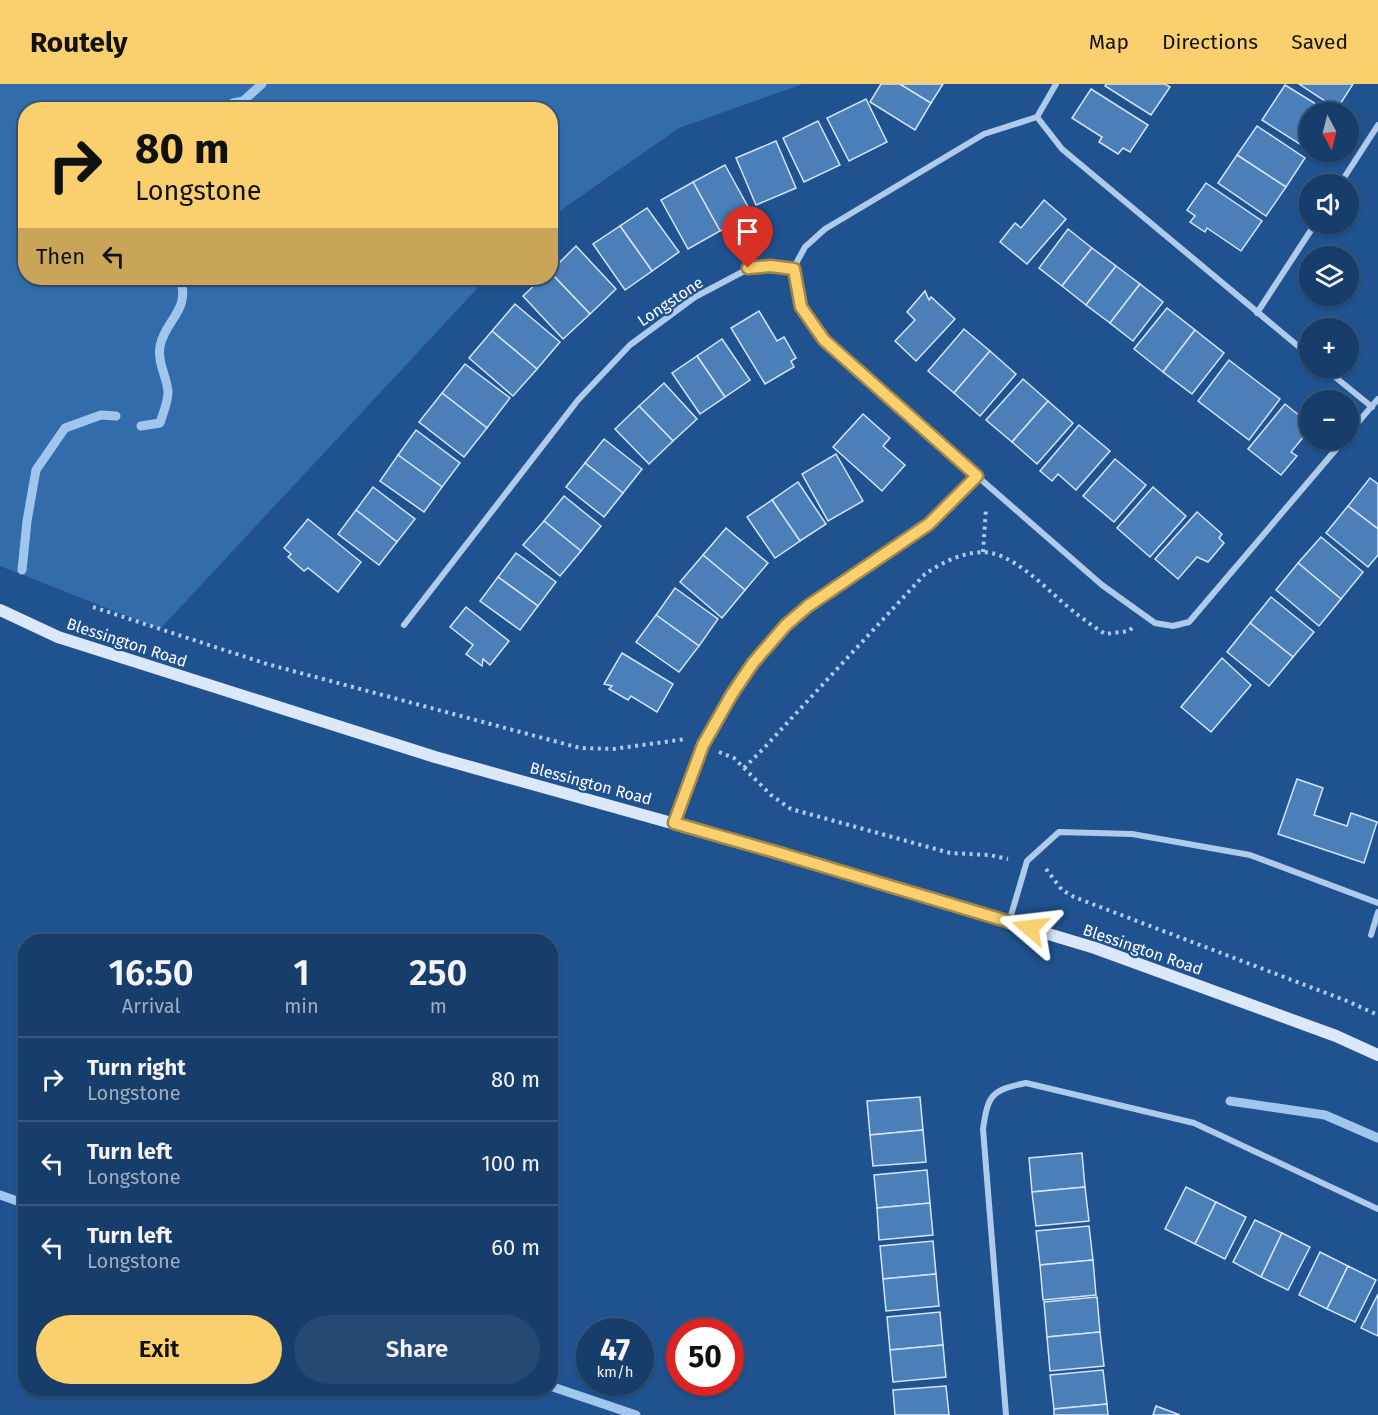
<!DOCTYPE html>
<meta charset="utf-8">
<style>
:root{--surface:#173e6a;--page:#244972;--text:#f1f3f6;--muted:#9eaec1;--line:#36577e;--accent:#facf6e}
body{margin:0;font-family:"Fira Sans",sans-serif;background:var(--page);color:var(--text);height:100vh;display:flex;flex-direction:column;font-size:22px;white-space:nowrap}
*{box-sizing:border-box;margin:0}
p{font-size:20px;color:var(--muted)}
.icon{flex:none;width:33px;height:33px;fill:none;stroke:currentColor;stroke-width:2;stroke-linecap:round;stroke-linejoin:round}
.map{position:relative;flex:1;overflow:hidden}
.drawer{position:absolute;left:18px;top:850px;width:540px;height:462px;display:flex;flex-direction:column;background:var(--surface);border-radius:24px;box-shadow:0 2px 4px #0004,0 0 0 2px var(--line)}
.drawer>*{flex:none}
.hud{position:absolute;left:18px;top:18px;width:540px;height:183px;border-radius:24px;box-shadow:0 2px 4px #0004,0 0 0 2px var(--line);background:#facf6e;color:#111;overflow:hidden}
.needle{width:39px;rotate:173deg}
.fabs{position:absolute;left:1299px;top:18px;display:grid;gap:12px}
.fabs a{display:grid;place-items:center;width:60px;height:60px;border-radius:50%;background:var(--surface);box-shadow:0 2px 4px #0004,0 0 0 2px var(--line);font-size:30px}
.speed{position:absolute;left:576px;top:1234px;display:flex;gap:12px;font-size:30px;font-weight:700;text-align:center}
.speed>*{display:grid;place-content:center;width:78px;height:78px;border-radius:50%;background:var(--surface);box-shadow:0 2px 4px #0004,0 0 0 2px var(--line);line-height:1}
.speed small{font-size:15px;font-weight:400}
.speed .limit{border:9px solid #d22;background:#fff;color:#111}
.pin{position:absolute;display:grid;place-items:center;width:51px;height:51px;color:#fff;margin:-62px -26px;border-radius:50% 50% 50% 0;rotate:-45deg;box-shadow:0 0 6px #0007}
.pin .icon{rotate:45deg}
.me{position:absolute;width:66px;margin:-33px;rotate:287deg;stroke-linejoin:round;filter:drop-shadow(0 0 4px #0008)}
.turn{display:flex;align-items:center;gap:21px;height:126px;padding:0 18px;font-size:27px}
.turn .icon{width:78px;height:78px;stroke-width:2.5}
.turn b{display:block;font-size:42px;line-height:51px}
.then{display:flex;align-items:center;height:57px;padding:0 18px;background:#0003;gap:12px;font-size:22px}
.eta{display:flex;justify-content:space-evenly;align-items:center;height:102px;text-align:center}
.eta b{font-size:36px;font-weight:600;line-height:42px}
.primary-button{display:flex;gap:12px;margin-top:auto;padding:12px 18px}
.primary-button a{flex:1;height:69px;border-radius:36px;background:var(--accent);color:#111;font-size:24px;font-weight:600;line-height:69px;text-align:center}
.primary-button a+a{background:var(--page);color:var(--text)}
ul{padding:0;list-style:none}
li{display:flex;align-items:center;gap:18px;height:84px;padding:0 18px;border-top:2px solid var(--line)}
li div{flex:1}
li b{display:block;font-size:22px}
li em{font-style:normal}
header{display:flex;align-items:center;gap:36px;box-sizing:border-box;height:84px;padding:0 30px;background:var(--accent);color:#111}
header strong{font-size:28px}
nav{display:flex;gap:33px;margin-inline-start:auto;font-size:21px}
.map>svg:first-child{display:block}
.green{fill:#336cab}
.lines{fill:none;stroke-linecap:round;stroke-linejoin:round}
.stream{stroke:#a1c6ee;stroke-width:9}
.building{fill:#4c7eb7;stroke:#d3e5f9;stroke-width:1.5}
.path{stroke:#aecbec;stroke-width:4;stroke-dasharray:3 4.5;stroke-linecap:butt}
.street{stroke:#aecbec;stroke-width:6}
.secondary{stroke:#dae8f9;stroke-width:12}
.route-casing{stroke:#a28748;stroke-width:15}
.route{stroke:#facf6e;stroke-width:10}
.labels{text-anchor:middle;stroke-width:4.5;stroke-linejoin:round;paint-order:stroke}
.street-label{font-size:16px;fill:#fff;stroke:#1f528e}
</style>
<header>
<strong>Routely</strong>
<nav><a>Map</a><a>Directions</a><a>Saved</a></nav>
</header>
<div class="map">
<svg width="1378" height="1331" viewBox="0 0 1378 1331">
<rect width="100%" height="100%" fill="#1f528e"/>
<path class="green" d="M0,0H803L679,44L551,133L550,26H26V194H487L160,545L0,482Z"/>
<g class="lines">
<g class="stream">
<path d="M226,26L233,19L243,17L262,0"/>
<path d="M141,342L160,339C163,329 168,319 168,308C167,292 157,279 160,262C166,234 191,227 180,194"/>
<path d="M22,486L27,437L36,386L65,344L101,331L116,332"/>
<path d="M1230,1017L1325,1031L1378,1054"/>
<path d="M0,1111L26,1120"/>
<path d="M550,1302L636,1331"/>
</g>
</g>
<g class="building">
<path d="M881,0H900L931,19L915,46L870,18Z"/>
<path d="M900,0H943L931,19Z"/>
<path d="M1106,0H1165L1170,3L1151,31L1105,2Z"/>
<path d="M1299,0H1353L1337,25Z"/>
<path d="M1285,1L1329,28H1310L1309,66L1262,36Z"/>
<path d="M1091,5L1148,41L1130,68L1123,64L1118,70L1099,58L1102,53L1072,34Z"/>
<path d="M866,15L887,58L849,77L827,34Z"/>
<path d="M818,37L840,81L804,98L783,54Z"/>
<path d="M1257,42L1305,74L1286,103L1237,71Z"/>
<path d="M776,57L796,104L756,121L736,74Z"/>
<path d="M1237,71L1286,103L1266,132L1218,99Z"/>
<path d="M725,81L752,130L720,147L693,98Z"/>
<path d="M693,98L720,147L688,165L661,116Z"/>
<path d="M1206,99L1262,137L1241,167L1207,144L1205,148L1190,138L1195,132L1187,126Z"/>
<path d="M1044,116L1066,135L1027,180L1000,158L1015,139L1021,144Z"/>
<path d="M647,124L679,168L652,187L620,142Z"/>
<path d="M620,142L652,187L625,206L593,160Z"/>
<path d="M1068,145L1092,164L1062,202L1039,184Z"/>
<path d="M576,162L616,205L590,230L550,188Z"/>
<path d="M1092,164L1116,182L1086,221L1062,202Z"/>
<path d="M1116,182L1140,200L1110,239L1086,221Z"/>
<path d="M550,188L590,230L563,255L523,212L542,194H550Z"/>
<path d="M1140,200L1163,218L1133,257L1110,239Z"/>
<path d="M925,207L929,216L931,213L955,235L916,277L895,257L915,236L907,228Z"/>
<path d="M515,220L560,258L537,285L492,247Z"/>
<path d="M1167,224L1195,246L1163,288L1134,265Z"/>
<path d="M759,227L777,257L784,253L796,274L791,277L794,283L765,300L731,244Z"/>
<path d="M964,245L990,267L954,309L928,287Z"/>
<path d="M1195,246L1224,269L1192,310L1163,288Z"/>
<path d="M492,247L537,285L513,312L469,274Z"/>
<path d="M722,255L750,296L725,313L697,272Z"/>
<path d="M990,267L1016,290L980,332L954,309Z"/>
<path d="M697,272L725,313L700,330L672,289Z"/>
<path d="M1229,276L1280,315L1249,356L1198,317Z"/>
<path d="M465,280L510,314L487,344L442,309Z"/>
<path d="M1023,295L1048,317L1012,358L986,336Z"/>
<path d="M664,299L697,335L673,357L639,322Z"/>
<path d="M442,309L487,344L464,373L419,338Z"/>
<path d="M1048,317L1073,339L1037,380L1012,358Z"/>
<path d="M1285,320L1310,340V345L1291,368L1297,372L1281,391L1248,365Z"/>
<path d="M639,322L673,357L649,380L615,345Z"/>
<path d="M863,330L890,354L883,362L905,381L882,407L833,363Z"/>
<path d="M1079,341L1110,367L1076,406L1058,390L1052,397L1040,387Z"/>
<path d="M416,346L460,379L442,403L398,371Z"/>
<path d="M604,355L642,385L623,409L585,379Z"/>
<path d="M836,370L863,417L828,437L802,390Z"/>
<path d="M398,371L442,403L424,428L380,397Z"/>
<path d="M1115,375L1146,401L1114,438L1083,412Z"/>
<path d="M585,379L623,409L604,433L566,403Z"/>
<path d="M1370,394L1378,400V445L1348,422Z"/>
<path d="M798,398L826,440L800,457L772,416Z"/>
<path d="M373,403L415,435L397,458L356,426Z"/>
<path d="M1153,403L1186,432L1150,473L1117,444Z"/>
<path d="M564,412L601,442L581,467L544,437Z"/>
<path d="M772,416L800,457L775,474L747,433Z"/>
<path d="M1348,422L1378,445V471L1368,483L1326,449Z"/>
<path d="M356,426L397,458L379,481L338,450Z"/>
<path d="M1197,428L1222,450L1219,454L1224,459L1208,478L1197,473L1178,495L1155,475Z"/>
<path d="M308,435L361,478L338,508L308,484L304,487L288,473L291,470L284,464Z"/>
<path d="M544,437L581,467L560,492L523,461Z"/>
<path d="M726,444L768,479L745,506L703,471Z"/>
<path d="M1321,453L1363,488L1341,515L1298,479Z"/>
<path d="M516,469L556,498L538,522L498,493Z"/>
<path d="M703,471L745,506L722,534L680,498Z"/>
<path d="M1298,479L1341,515L1319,542L1276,506Z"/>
<path d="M498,493L538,522L520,546L480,517Z"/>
<path d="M675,504L718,535L699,562L656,531Z"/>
<path d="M1271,513L1314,548L1293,573L1250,539Z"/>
<path d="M466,523L509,557L490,581L483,575L482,582L466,570L473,561L450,543Z"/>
<path d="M656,531L699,562L679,588L636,558Z"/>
<path d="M1250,539L1293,573L1269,602L1227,568Z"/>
<path d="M622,569L673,600L657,628L631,612L628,616L609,605L612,602L604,600Z"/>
<path d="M1222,574L1251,601L1211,648L1181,623Z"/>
<path d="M1297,695L1323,704L1314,731L1347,742L1351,729L1377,738L1364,779L1278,750Z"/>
<path d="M920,1013L923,1046L870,1051L867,1017Z"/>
<path d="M923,1046L926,1078L873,1082L870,1051Z"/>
<path d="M1082,1069L1085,1103L1032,1108L1029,1074Z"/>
<path d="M927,1086L930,1119L877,1124L874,1091Z"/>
<path d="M1085,1103L1089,1137L1036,1142L1032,1108Z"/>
<path d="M1186,1103L1216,1118L1195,1160L1165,1145Z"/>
<path d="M1216,1118L1246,1133L1225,1175L1195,1160Z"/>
<path d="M930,1119L933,1151L879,1156L877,1124Z"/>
<path d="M1255,1136L1282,1149L1261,1193L1233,1178Z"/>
<path d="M1089,1142L1093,1176L1040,1181L1036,1147Z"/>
<path d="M1282,1149L1310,1163L1288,1206L1261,1193Z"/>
<path d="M933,1157L936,1190L883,1195L880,1162Z"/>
<path d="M1320,1168L1348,1182L1327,1225L1299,1211Z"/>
<path d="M1093,1176L1096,1211L1043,1216L1040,1181Z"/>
<path d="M1348,1182L1376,1196L1355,1238L1327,1225Z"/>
<path d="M936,1190L939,1222L886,1227L883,1195Z"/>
<path d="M1378,1210V1252L1361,1244Z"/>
<path d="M1097,1213L1100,1248L1047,1253L1044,1218Z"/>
<path d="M940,1228L943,1261L890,1266L887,1233Z"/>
<path d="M1100,1248L1104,1282L1050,1287L1047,1253Z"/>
<path d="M943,1261L946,1293L893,1298L890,1266Z"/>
<path d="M1103,1286L1107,1320L1054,1325L1050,1291Z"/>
<path d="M946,1302L949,1331H895L893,1306Z"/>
<path d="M1107,1320L1108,1331H1054V1325Z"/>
<path d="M1156,1322L1180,1331H1153Z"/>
</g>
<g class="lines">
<g class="path">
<path d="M983,468L986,424"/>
<path d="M93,523L267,580L580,664L613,665L686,655"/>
<path d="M719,668L734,674L771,711L791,725L950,769L989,771L1008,775"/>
<path d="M744,684L764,664L925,490C943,478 968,465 991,469C1021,475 1054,513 1078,531C1087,538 1096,544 1105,550L1129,547L1133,543"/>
<path d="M1046,785L1062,806L1074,813L1347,917L1378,931"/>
</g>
<g class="street">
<path d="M1037,33L1062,65L1310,272"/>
<path d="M1340,100L1378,41"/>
<path d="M793,185L805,163L825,145L984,50L1037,33L1056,0"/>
<path d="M1257,229L1315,140"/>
<path d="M1324,284L1372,323"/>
<path d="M1348,350L1378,315"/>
<path d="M977,392L1102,501L1155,539L1173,542L1189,538L1344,356"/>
<path d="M404,541L578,316L630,261L695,213L748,185L771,182L793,185L801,223L824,256L977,392L929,440L808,522L786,541L753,579L732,610L703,661L674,739"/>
<path d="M1009,838L1027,777L1059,748L1132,750L1250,771L1378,819"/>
<path d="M1371,851L1378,828"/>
<path d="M1006,1331L983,1045C988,1011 991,1006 1026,999L1194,1039L1378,1125"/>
</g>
<path class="secondary" d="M0,526L58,553L435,673L779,769L1095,864L1336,952L1378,971"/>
</g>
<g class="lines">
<g class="route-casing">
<path id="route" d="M748,184L771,182L794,185L801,223L824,256L977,392L929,440L808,522L786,541L753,579L732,610L703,661L674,739L779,769L1030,844"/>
</g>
<use href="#route" class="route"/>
</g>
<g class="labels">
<g class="street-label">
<text transform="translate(670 217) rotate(-34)" y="6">Longstone</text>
<text transform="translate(127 558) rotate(18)" y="6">Blessington Road</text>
<text transform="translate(591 699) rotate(15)" y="6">Blessington Road</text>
<text transform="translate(1143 865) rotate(19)" y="6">Blessington Road</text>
</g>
</g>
</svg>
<div class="fabs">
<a><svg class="needle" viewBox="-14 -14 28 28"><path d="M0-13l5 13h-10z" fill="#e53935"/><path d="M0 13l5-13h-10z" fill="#9eaec1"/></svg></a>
<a><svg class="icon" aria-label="sound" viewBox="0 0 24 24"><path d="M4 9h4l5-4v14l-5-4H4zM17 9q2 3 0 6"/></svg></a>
<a><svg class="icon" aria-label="layers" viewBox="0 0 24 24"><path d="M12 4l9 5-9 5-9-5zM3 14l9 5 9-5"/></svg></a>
<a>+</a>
<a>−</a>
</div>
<div class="speed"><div>47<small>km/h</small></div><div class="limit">50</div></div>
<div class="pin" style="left:748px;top:184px;background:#d93025"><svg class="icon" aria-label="arrive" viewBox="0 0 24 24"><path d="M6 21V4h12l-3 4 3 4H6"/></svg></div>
<svg class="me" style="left:1030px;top:844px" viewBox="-20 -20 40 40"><path d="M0-17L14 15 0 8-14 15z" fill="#facf6e" stroke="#fff" stroke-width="4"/></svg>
<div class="hud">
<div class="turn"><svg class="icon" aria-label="right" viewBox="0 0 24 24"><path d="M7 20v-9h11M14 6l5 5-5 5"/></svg><div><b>80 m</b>Longstone</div></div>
<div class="then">Then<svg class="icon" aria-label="left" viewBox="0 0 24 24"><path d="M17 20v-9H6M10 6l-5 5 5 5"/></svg></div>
</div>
<section class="drawer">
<div class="eta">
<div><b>16:50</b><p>Arrival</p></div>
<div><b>1</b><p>min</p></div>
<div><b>250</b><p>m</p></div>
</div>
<ul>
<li><svg class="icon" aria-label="right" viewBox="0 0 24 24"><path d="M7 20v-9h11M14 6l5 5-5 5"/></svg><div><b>Turn right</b><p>Longstone</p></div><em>80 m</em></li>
<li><svg class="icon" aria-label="left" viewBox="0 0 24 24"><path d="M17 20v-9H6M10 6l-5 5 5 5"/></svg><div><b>Turn left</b><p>Longstone</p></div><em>100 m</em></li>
<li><svg class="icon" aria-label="left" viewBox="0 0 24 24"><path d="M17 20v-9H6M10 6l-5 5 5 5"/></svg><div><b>Turn left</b><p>Longstone</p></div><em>60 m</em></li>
</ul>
<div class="primary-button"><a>Exit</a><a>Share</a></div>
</section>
</div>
